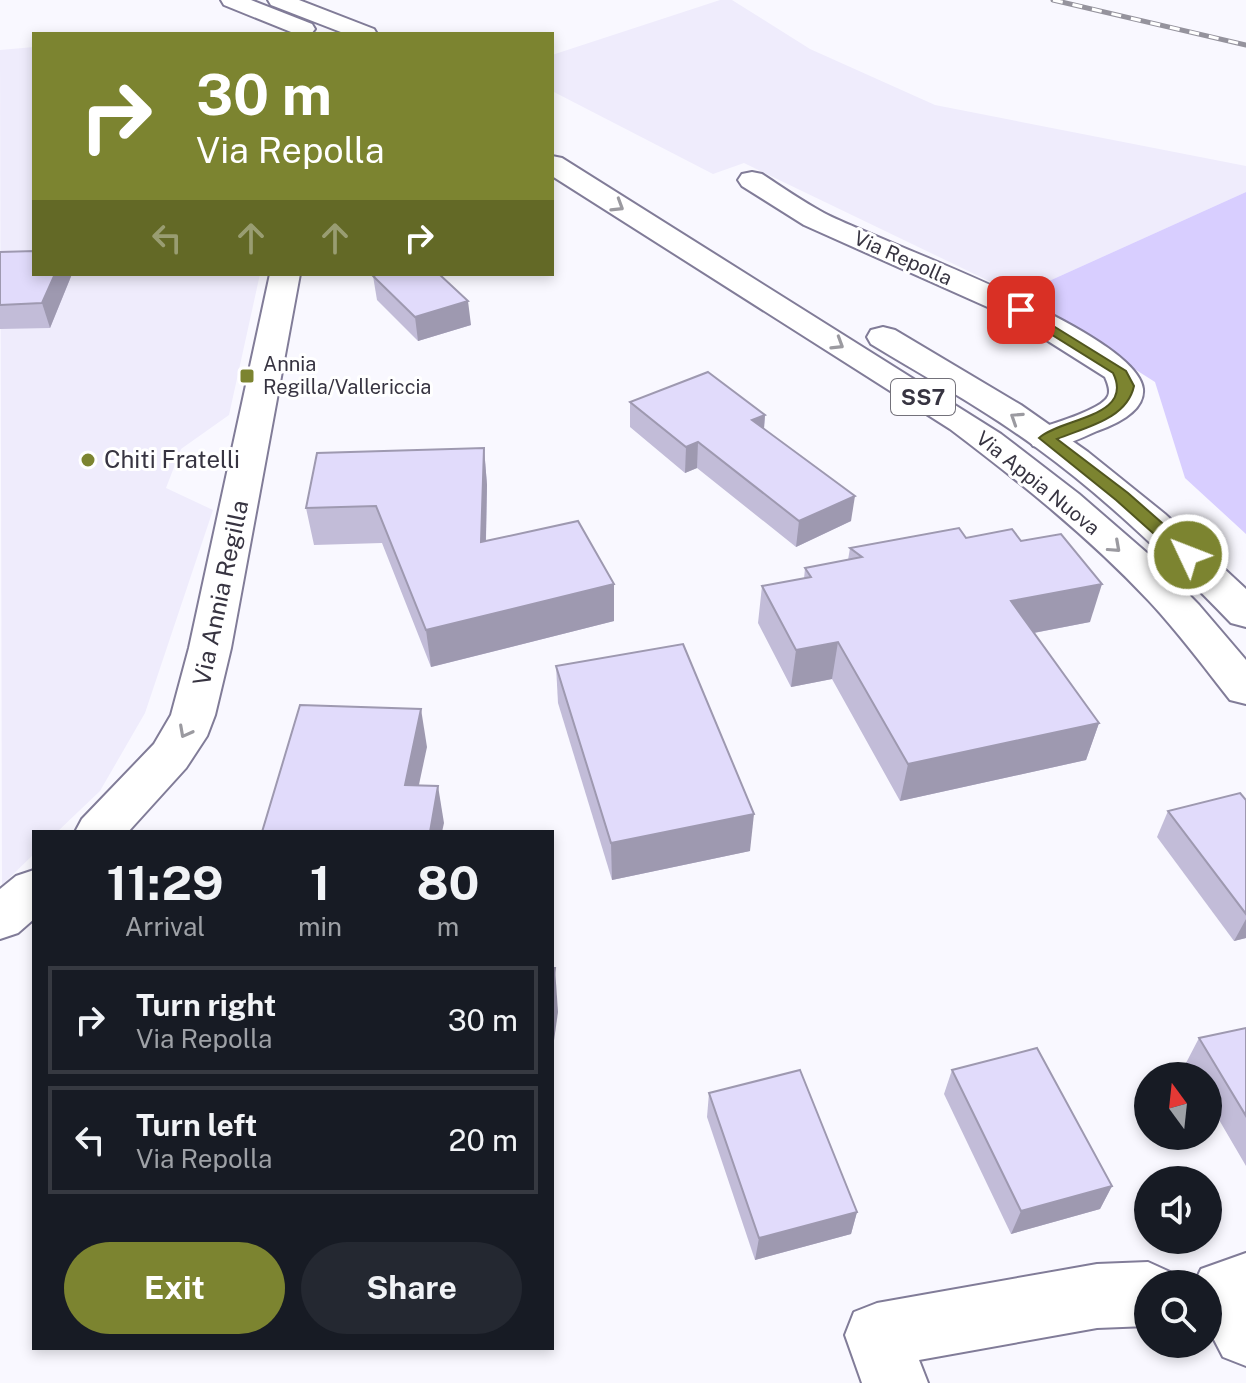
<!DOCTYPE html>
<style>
:root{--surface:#171b24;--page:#242831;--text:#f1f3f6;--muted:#9ea1a6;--line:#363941;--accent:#7c8430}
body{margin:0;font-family:"Public Sans",sans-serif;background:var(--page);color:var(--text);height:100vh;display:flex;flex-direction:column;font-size:30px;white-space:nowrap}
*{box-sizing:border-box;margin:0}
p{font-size:26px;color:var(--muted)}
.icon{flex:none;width:44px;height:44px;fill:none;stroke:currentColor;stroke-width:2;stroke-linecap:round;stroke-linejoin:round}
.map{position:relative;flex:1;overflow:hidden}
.sheet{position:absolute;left:32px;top:830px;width:522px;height:520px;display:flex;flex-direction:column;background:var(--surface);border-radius:0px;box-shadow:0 4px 12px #0003}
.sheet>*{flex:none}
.hud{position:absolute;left:32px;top:32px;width:522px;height:244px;border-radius:0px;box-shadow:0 4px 12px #0003;background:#7c8430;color:#fff;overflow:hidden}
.needle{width:52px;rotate:345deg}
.controls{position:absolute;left:1134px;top:1062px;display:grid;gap:16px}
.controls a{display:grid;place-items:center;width:88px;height:88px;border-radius:50%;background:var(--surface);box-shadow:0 4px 12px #0003;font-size:40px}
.pin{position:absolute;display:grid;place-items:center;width:68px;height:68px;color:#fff;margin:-34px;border-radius:16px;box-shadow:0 4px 12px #0006}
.me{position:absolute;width:88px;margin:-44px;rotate:313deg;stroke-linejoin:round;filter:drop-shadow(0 0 6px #0008)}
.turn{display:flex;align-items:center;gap:28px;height:168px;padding:0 32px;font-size:36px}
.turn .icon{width:104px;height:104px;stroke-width:2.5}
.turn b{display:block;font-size:56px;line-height:68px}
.lanes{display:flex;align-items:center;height:76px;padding:0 32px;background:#0003;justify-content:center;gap:40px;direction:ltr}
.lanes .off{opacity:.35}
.eta{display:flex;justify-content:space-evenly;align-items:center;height:136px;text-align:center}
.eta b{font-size:48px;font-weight:700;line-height:56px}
.cta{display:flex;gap:16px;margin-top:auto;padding:16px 32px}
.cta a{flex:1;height:92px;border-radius:48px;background:var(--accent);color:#fff;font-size:32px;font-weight:700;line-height:92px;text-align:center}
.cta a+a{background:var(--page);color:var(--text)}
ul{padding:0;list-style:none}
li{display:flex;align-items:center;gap:24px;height:108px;margin:0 16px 12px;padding:0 16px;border:4px solid var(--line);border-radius:0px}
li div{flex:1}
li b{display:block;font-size:30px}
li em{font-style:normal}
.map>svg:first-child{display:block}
.built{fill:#efecfc}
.green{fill:#d8ceff}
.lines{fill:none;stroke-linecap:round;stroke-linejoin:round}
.minor-casing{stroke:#817c98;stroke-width:4}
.major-casing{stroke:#817c98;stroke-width:4}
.minor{fill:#fff;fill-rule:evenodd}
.major{fill:#fff;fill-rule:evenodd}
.rail-casing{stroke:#95939d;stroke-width:5}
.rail{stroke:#fff;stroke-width:3;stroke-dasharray:10;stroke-linecap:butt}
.wall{fill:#c2bcd8}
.shaded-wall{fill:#9e99b0}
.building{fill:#e1dbfb;stroke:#9e99b0;stroke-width:2}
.oneway{stroke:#9b9aa0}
.route{fill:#7c8430;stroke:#51561f;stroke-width:2}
.poi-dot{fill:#7c8430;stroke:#fff;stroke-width:3}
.labels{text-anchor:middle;stroke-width:6;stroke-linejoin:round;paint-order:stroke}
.far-street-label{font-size:20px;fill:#373441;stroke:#fff}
.far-poi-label{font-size:20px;fill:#373441;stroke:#fff;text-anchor:start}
.shield{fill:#fff;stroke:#73717a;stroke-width:2}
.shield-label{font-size:22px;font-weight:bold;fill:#373441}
.poi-label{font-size:24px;fill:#373441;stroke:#fff;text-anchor:start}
.street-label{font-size:24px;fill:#373441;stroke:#fff}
</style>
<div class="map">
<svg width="1246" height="1383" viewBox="0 0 1246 1383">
<rect width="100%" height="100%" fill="#f9f8ff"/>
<g class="built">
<path d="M720,0H732L810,49L935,105L1246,166V192L1018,295L744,163L713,174L552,91V55Z"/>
<path d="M34,47V274H260L229,415L181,449L166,488L213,510L145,713L100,791L57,832H34V854L2,885L0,50Z"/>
</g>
<path class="green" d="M1246,192V534L1185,478L1155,382L1018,295Z"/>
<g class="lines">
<g class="minor-casing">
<g id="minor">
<path d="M752,172L762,174C782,187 802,201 824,213C877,241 1138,332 1143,389C1145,412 1114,425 1097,431C1077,440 1055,451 1033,446L1028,438L1033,430C1049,425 1102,410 1108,396C1111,390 1107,382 1105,377L1010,317L804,225L742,186L738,180L742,174Z"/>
<path d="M270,274H300L231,648L215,715L207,736L186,768L128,832H75L82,819L154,744L171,715L189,648Z"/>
<path d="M34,870V919L18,933L0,939V889L16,876Z"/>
<path d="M1246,1253V1366L1223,1357L1208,1328V1284H1194L1201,1269Z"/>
<path d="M1148,1262L1170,1272L1176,1284H1148V1326L1097,1328L919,1360L928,1383H862L845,1335L854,1312L877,1303L1097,1264Z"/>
</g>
</g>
<g class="major-casing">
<g id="major">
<path d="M221,0H251L312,24L315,29L311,34H296L224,5Z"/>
<path d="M268,0H299L374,29L377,34H346L271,5Z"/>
<path d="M552,156L562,158L1001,434L1079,494L1154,559L1199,605L1246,660V704L1230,700C1204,667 1178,632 1149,601C1089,537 1020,482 950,429L552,176Z"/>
<path d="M883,327L895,330L1021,405L1088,452L1165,514L1246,589V627L1231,623C1170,560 1107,499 1037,448C984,409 927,378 871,344L867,337L871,330Z"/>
</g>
</g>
<use href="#minor" class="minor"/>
<use href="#major" class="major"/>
<g class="rail-casing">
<path id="rail" d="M1053,0L1246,45"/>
</g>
<use href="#rail" class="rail"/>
</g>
<g class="wall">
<path d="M0,252L34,274H72L50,328L0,329Z"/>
<path d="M373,276L471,325L418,341L377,300Z"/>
<path d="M630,402L765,415L764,429L851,521L796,547L697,468L685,473L630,427Z"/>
<path d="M484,448L487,485L486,541L614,584V621L431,667L382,543L314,545L306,508Z"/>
<path d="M966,538L1021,541L1090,622L1034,633L1099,723L1086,760L900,801L832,679L791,687L758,623L762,586L804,579L805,568L848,560L850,548Z"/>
<path d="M556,666L750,851L612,880L558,703Z"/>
<path d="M1246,800V938L1234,941L1157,837L1168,811Z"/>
<path d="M1246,1028V1166L1208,1101V1076H1193L1186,1063L1199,1038Z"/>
<path d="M952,1070L1112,1186L1100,1209L1011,1234L944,1094Z"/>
<path d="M709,1093L857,1212L851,1234L755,1260L707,1117Z"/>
</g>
<g class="shaded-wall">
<path d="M55,274H72L50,328L42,303Z"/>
<path d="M468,301L471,325L418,341L415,317Z"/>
<path d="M765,415L763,440L752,420Z"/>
<path d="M698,442L697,468L685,473L686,447Z"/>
<path d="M484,448L487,485L485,579L481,542Z"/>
<path d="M855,496L851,521L796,547L799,521Z"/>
<path d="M614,584V621L431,667L426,630Z"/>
<path d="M1102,584L1090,622L1001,639L1011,601Z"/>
<path d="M838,642L832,679L791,687L796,650Z"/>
<path d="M421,709L427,747L411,822L405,785Z"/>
<path d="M1099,723L1086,760L900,801L908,764Z"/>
<path d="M438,786L444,823L442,832H430Z"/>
<path d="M754,814L750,851L612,880L611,843Z"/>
<path d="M1246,919V938L1234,941Z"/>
<path d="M555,968L558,1012L552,1055V989Z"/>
<path d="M1112,1186L1100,1209L1011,1234L1021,1211Z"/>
<path d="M857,1212L851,1234L755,1260L759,1238Z"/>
</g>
<g class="building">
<path d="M34,251V274H55L42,303L0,305V252Z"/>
<path d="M379,274H439L468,301L415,317L373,276Z"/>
<path d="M708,372L765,415L752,420L855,496L799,521L698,442L686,447L630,402Z"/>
<path d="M484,448L481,542L578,521L614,584L426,630L376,506L306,508L317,453Z"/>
<path d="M959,528L966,538L1012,529L1021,541L1061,534L1102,584L1011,601L1099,723L908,764L838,642L796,650L762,586L811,577L805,568L862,557L850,548Z"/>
<path d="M683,644L754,814L611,843L556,666Z"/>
<path d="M300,705L421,709L405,785L438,786L430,832H262Z"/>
<path d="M1240,793L1246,800V914L1168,811Z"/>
<path d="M552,968H555L552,989Z"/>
<path d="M1246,1028V1116L1199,1038Z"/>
<path d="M1037,1048L1112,1186L1021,1211L952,1070Z"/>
<path d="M800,1070L857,1212L759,1238L709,1093Z"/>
</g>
<defs><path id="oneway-chevron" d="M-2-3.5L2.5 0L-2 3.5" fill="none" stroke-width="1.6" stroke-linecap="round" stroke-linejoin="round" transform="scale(2)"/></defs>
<g class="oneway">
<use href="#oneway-chevron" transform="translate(618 206) rotate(32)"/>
<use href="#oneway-chevron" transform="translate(838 344) rotate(32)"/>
<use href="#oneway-chevron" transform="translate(1016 418) rotate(-147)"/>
<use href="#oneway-chevron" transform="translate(1115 547) rotate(42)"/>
<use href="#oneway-chevron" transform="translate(185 732) rotate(118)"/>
</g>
<path class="route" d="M1021,306L1126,371L1134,386C1127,419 1086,427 1057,439L1128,493L1194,551V559H1182L1116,500L1039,438C1061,418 1135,417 1113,373L1017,313L1015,310Z"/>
<g class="poi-dot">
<rect x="239" y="368" width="16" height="16" rx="4"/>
<circle cx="88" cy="460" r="8"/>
</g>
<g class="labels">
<g class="far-street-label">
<text transform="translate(903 258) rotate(24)" y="7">Via Repolla</text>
<text transform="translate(1038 483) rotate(39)" y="7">Via Appia Nuova</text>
</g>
<g class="far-poi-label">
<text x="263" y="371">Annia<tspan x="263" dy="23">Regilla/Vallericcia</tspan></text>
</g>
<rect class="shield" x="891" y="379" width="64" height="36" rx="6"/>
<g class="shield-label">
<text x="923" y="405">SS7</text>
</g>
<g class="poi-label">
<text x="104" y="468">Chiti Fratelli</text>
</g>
<g class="street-label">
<text transform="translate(221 593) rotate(-78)" y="8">Via Annia Regilla</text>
</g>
</g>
</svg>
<div class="controls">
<a><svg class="needle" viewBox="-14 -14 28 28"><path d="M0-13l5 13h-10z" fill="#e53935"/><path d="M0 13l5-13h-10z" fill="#9ea1a6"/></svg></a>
<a><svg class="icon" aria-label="sound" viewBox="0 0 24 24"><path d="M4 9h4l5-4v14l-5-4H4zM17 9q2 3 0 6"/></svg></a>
<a><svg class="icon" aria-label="search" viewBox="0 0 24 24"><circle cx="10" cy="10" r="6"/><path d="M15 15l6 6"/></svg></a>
</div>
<div class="pin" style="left:1021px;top:310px;background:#d93025"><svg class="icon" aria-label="arrive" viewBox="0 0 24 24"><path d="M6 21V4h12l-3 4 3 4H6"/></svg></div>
<svg class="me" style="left:1188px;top:555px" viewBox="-20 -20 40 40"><circle r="17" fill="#7c8430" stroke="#fff" stroke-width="3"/><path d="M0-11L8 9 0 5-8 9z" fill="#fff"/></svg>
<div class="hud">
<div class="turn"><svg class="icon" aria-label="right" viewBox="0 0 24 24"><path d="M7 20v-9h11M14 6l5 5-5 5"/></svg><div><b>30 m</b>Via Repolla</div></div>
<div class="lanes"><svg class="icon off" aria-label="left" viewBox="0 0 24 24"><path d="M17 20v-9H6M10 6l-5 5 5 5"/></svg><svg class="icon off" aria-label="ahead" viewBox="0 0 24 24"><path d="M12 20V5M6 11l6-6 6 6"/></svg><svg class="icon off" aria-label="ahead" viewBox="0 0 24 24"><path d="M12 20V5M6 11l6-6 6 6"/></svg><svg class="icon" aria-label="right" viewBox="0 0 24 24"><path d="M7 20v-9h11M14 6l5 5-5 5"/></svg></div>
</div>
<section class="sheet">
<div class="eta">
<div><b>11:29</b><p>Arrival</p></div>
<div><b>1</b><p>min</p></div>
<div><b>80</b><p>m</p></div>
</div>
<ul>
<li><svg class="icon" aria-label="right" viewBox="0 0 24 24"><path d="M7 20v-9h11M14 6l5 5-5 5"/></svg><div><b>Turn right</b><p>Via Repolla</p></div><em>30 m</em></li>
<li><svg class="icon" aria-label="left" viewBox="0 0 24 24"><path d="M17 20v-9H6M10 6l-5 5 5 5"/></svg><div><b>Turn left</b><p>Via Repolla</p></div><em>20 m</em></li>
</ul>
<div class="cta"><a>Exit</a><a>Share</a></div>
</section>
</div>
